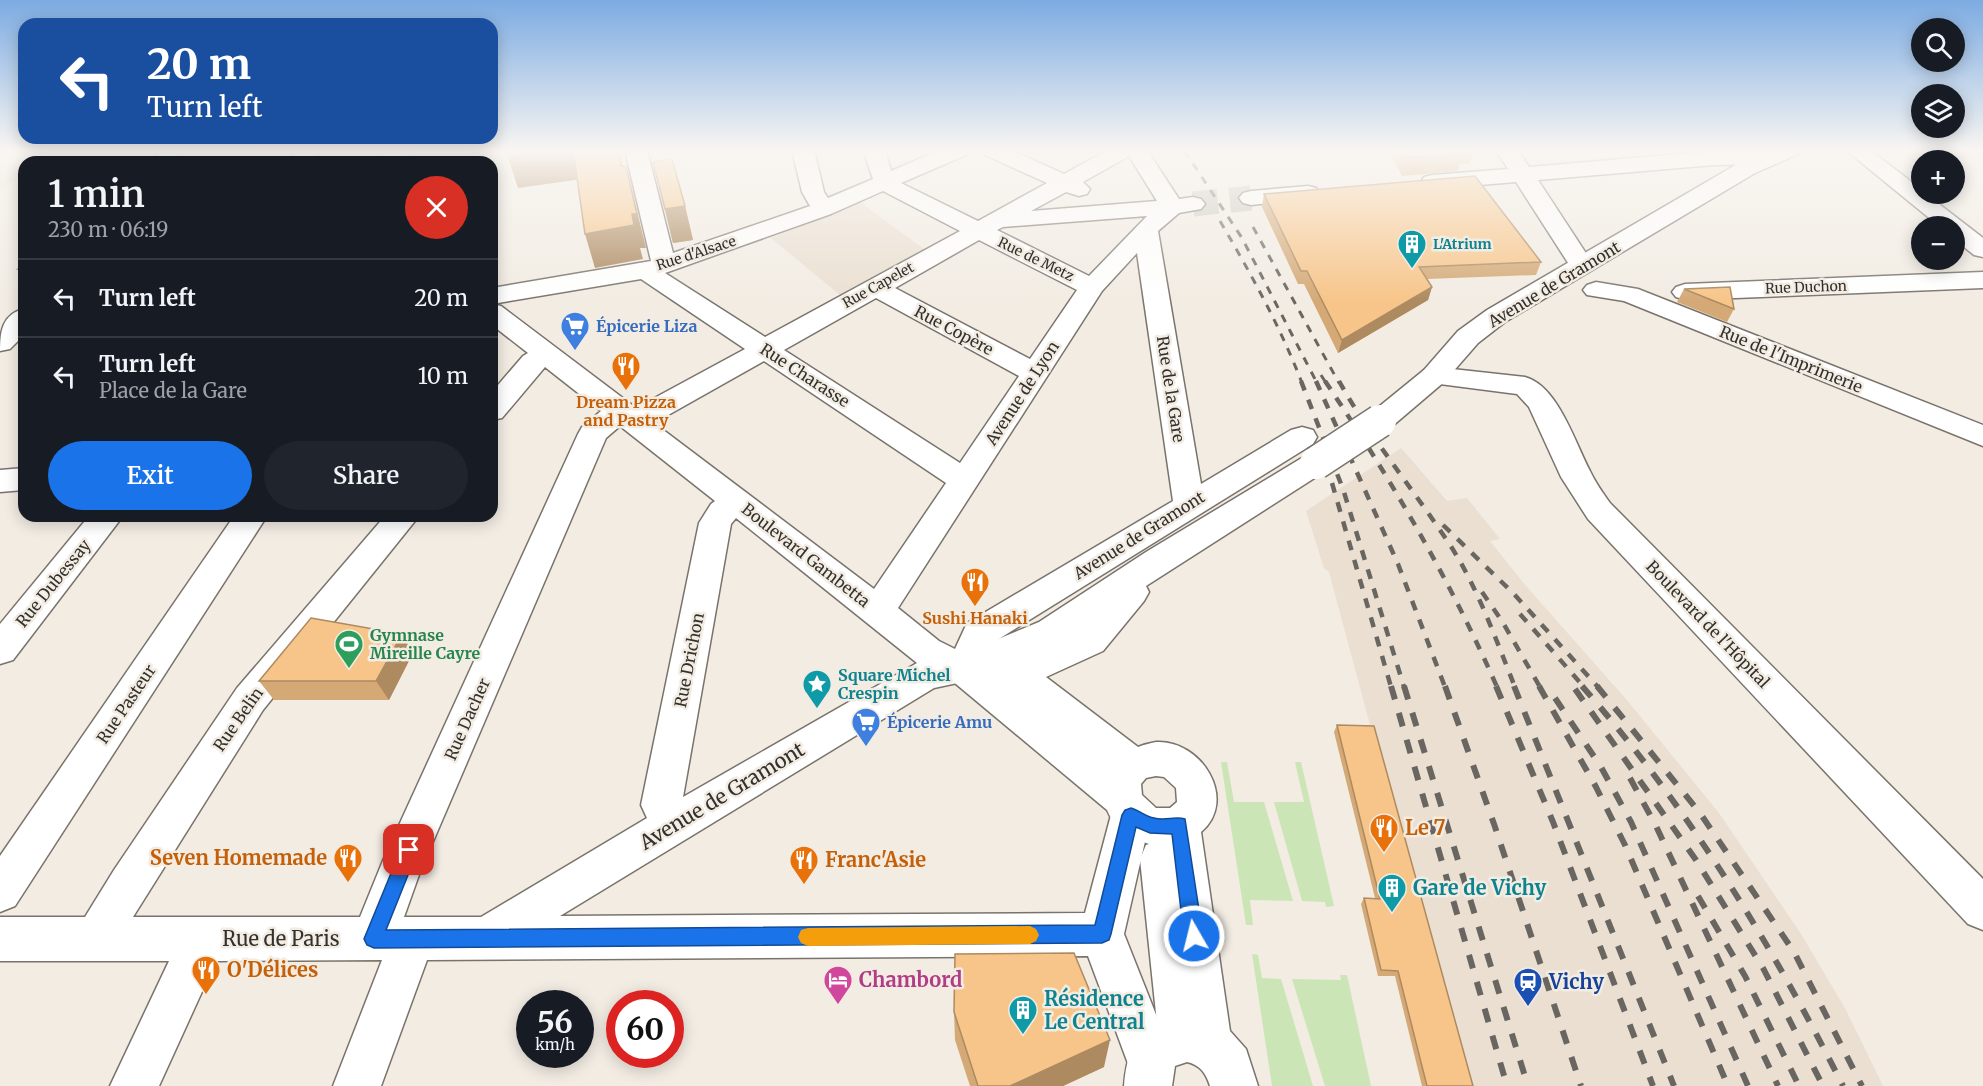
<!DOCTYPE html>
<meta charset="utf-8">
<style>
:root{--surface:#171b24;--page:#20242c;--text:#f1f3f6;--muted:#9ea1a6;--line:#363941;--accent:#1a73e8}
body{margin:0;font-family:Merriweather,serif;background:var(--page);color:var(--text);height:100vh;display:flex;flex-direction:column;font-size:22px;white-space:nowrap}
*{box-sizing:border-box;margin:0}
p{font-size:20px;color:var(--muted)}
.icon{flex:none;width:33px;height:33px;fill:none;stroke:currentColor;stroke-width:2;stroke-linecap:round;stroke-linejoin:round}
.map{position:relative;flex:1;overflow:hidden}
.drawer{position:absolute;left:18px;top:156px;width:480px;height:366px;display:flex;flex-direction:column;background:var(--surface);border-radius:18px;box-shadow:0 3px 15px #0003}
.drawer>*{flex:none}
.guide{position:absolute;left:18px;top:18px;width:480px;height:126px;border-radius:18px;box-shadow:0 3px 15px #0003;background:#1a4fa0;color:#fff;overflow:hidden}
.tools{position:absolute;left:1911px;top:18px;display:grid;gap:12px}
.tools a{display:grid;place-items:center;width:54px;height:54px;border-radius:50%;background:var(--surface);box-shadow:0 3px 15px #0003;font-size:30px}
.speed{position:absolute;left:516px;top:990px;display:flex;gap:12px;font-size:30px;font-weight:700;text-align:center}
.speed>*{display:grid;place-content:center;width:78px;height:78px;border-radius:50%;background:var(--surface);box-shadow:0 3px 15px #0003;line-height:1}
.speed small{font-size:15px;font-weight:400}
.speed .limit{border:9px solid #d22;background:#fff;color:#111}
.pin{position:absolute;display:grid;place-items:center;width:51px;height:51px;color:#fff;margin:-26px;border-radius:12px;box-shadow:0 3px 9px #0006}
.me{position:absolute;width:66px;margin:-33px;rotate:352deg;stroke-linejoin:round;filter:drop-shadow(0 0 4px #0008)}
.turn{display:flex;align-items:center;gap:21px;height:126px;padding:0 30px;font-size:27px}
.turn .icon{width:78px;height:78px;stroke-width:2.5}
.turn b{display:block;font-size:42px;line-height:51px}
.round{display:grid;place-items:center;flex:none;width:63px;height:63px;border-radius:32px;background:var(--page)}
.summary{display:flex;align-items:center;justify-content:space-between;height:102px;padding:0 30px}
h1{font-size:36px;font-weight:600;line-height:45px}
.primary-button{display:flex;gap:12px;margin-top:auto;padding:12px 30px}
.primary-button a{flex:1;height:69px;border-radius:36px;background:var(--accent);color:#fff;font-size:24px;font-weight:600;line-height:69px;text-align:center}
.primary-button a+a{background:var(--page);color:var(--text)}
ul{padding:0;list-style:none}
li{display:flex;align-items:center;gap:18px;height:78px;padding:0 30px;border-top:2px solid var(--line)}
li div{flex:1}
li b{display:block;font-size:22px}
li em{font-style:normal}
.map>svg:first-child{display:block}
.built{fill:#eadfd1}
.green{fill:#cce5b7}
.lines{fill:none;stroke-linecap:round;stroke-linejoin:round}
.minor-tunnel{stroke:#ccc7bf;stroke-width:25;stroke-dasharray:25 12;stroke-linecap:butt}
.minor-casing{stroke:#79736b;stroke-width:3}
.major-casing{stroke:#79736b;stroke-width:3}
.minor{fill:#fff;fill-rule:evenodd}
.major{fill:#fff;fill-rule:evenodd}
.rail-far2{stroke:#696662;stroke-width:3;stroke-dasharray:8 8;stroke-linecap:butt}
.rail-far1{stroke:#696662;stroke-width:4.5;stroke-dasharray:10 10;stroke-linecap:butt}
.rail{stroke:#696662;stroke-width:6;stroke-dasharray:14 14;stroke-linecap:butt}
.major-bridge-casing{stroke:#79736b;stroke-width:35;stroke-linecap:butt}
.major-bridge{stroke:#fff;stroke-width:32}
.wall{fill:#d4a976}
.shaded-wall{fill:#ad8a60}
.building{fill:#f7c589;stroke:#ad8a60;stroke-width:1.5}
.route{fill:#1a73e8;stroke:#114b97;stroke-width:1.5}
.slow{fill:#f59e0b}
.labels{text-anchor:middle;stroke-width:5;stroke-linejoin:round;paint-order:stroke}
.far-culture-label{font-size:14px;font-weight:bold;fill:#0d838f;stroke:#f2ece3;text-anchor:start}
.far-street-label{font-size:14px;fill:#33312e;stroke:#f2ece3}
.street-label{font-size:16px;fill:#33312e;stroke:#f2ece3}
.shop-label{font-size:16px;font-weight:bold;fill:#366cbe;stroke:#f2ece3;text-anchor:start}
.food-label{font-size:16px;font-weight:bold;fill:#c56008;stroke:#f2ece3}
.leisure-label{font-size:16px;font-weight:bold;fill:#27864d;stroke:#f2ece3;text-anchor:start}
.culture-label{font-size:16px;font-weight:bold;fill:#0d838f;stroke:#f2ece3;text-anchor:start}
.near-street-label{font-size:20px;fill:#33312e;stroke:#f2ece3}
.near-food-label{font-size:20px;font-weight:bold;fill:#c56008;stroke:#f2ece3;text-anchor:start}
.near-culture-label{font-size:20px;font-weight:bold;fill:#0d838f;stroke:#f2ece3;text-anchor:start}
.near-hotel-label{font-size:20px;font-weight:bold;fill:#b23c85;stroke:#f2ece3;text-anchor:start}
.near-transit-label{font-size:20px;font-weight:bold;fill:#164399;stroke:#f2ece3;text-anchor:start}
</style>
<div class="map">
<svg width="1983" height="1086" viewBox="0 0 1983 1086">
<rect width="100%" height="100%" fill="#f2ece3"/>
<g class="built">
<path d="M413,150H515L495,170H492V162H402Z"/>
<path d="M24,165V175L0,189V167Z"/>
<path d="M860,202L924,249L840,295L771,238Z"/>
<path d="M1401,448L1447,501L1467,498L1500,539L1490,541L1526,586L1626,699L1719,813L1801,934L1846,1010L1883,1086H1467L1329,572L1324,568L1306,511Z"/>
</g>
<g class="green">
<path d="M1221,762H1227L1234,802H1264L1293,901L1250,900L1253,925H1246Z"/>
<path d="M1295,762H1301L1334,906L1326,907L1325,902L1302,901L1274,802H1304Z"/>
<path d="M1252,954L1258,955L1262,978L1281,979L1313,1086H1272Z"/>
<path d="M1340,975H1347L1371,1086H1325L1292,979L1341,980Z"/>
</g>
<g class="lines">
<path class="minor-tunnel" d="M1193,204L1251,198"/>
<g class="minor-casing">
<g id="minor">
<path d="M160,150H182L173,162H151Z"/>
<path d="M288,150H312L324,162H300Z"/>
<path d="M389,150H412L401,162H378Z"/>
<path d="M625,150H647L673,253L810,206L802,192L792,150H814L824,192L828,198L873,179L863,150H885L891,171L940,150H969L966,155L901,183L978,221L1047,183L985,155L982,150H1011L1064,174L1108,150H1147L1179,199L1193,197L1201,199L1205,204L1201,209L1179,213L1158,231L1201,484L1291,430L1302,427L1313,430L1317,437L1313,444L994,642L976,679L934,688L560,916L1085,913L1111,815L1117,802L1131,797L1145,802L1151,815L1124,934L1174,1060L1167,1077L1150,1084L1133,1077L1088,956L427,960L381,1086H333L382,960L216,961L159,1086H110L169,961H0V917H85L114,870L237,688L385,516H419L263,710L133,917H360L384,858L578,434L582,427L601,411L545,367L502,418L492,420V392L523,356L528,353L492,325V304L501,306L636,408L745,349L641,279L492,304V288L651,261ZM1129,156L1157,201L1031,211L1066,192L1079,196L1087,194L1090,189L1083,182ZM883,191L960,231L765,337L665,273L831,214ZM1147,216L1089,276L997,230L1003,227ZM979,240L1077,290L1030,359L895,288ZM1137,253L1173,501L967,623L955,649L939,641L898,608L1102,291ZM876,298L1019,376L960,463L784,350ZM764,361L946,483L874,589L654,423ZM620,426L715,501L711,504L699,523L641,805L647,818L481,917H404L420,872L606,438ZM736,518L917,663L683,797L731,524Z"/>
<path d="M1496,150H1518L1529,167L1714,151L1772,150L1780,152L1783,157L1780,162L1772,164L1714,165L1538,180L1593,264L1590,269L1581,271L1572,269L1516,182L1432,189L1424,187L1421,182L1424,177L1432,175L1508,169Z"/>
<path d="M1846,150H1870L1922,190V194H1926L1983,238V257L1974,255L1954,239V226H1939Z"/>
<path d="M1308,186L1316,188L1319,193L1316,198L1251,205L1243,203L1239,198L1243,193L1251,191Z"/>
<path d="M1983,272V288L1685,300L1676,297L1672,292L1676,287L1685,284Z"/>
<path d="M1596,282L1638,289L1983,425V446L1624,301L1587,295L1583,290L1587,285Z"/>
<path d="M24,309V335L10,349L0,351C0,332 2,314 24,309Z"/>
<path d="M1434,367L1525,377C1558,386 1575,443 1590,471C1595,482 1603,493 1610,503L1983,879V930L1968,924L1588,519L1561,477L1529,407L1517,394L1424,382L1420,376L1424,370Z"/>
<path d="M24,468V490L0,492V470Z"/>
<path d="M89,516H123L13,660L0,664V624Z"/>
<path d="M234,516H267L15,906L0,912V856Z"/>
</g>
</g>
<g class="major-casing">
<g id="major">
<path d="M1770,150H1799L1796,155L1755,173L1505,322L1478,343L1444,382L1390,428L1380,430L1370,428L1365,421L1370,414L1424,370L1458,331L1487,310L1739,163Z"/>
<path d="M1316,453L1327,456L1331,463L1327,470L1146,586L1149,592L1144,601L1103,651L1046,677L1138,747C1143,745 1150,743 1156,742C1201,739 1239,800 1201,832L1230,1031L1246,1049L1258,1086H1210C1206,1073 1200,1065 1187,1062L1175,1066L1172,1086H1124C1126,1060 1132,1035 1157,1023L1140,859L1146,845L1149,844C1130,838 1115,829 1107,810L950,679L945,669L950,659L1039,622L1146,552L1305,456ZM1156,776L1164,777L1176,788L1177,802L1170,808H1156L1142,795L1141,784L1146,778Z"/>
</g>
</g>
<use href="#minor" class="minor"/>
<use href="#major" class="major"/>
<g class="rail-far2">
<path d="M1184,150L1242,238L1317,383"/>
<path d="M1220,221C1251,274 1280,326 1302,383"/>
<path d="M1253,227L1339,383"/>
<path d="M1321,375L1326,383"/>
</g>
<g class="rail-far1">
<path d="M1301,381L1343,489L1404,687"/>
<path d="M1316,381L1398,564L1445,687"/>
<path d="M1325,381C1391,479 1450,580 1497,687"/>
<path d="M1339,381C1371,439 1414,490 1450,545C1478,588 1496,640 1515,687"/>
<path d="M1332,483L1391,687"/>
<path d="M1443,525L1514,594L1598,687"/>
<path d="M1482,592L1502,621L1540,687"/>
<path d="M1520,614L1584,687"/>
</g>
<g class="rail">
<path d="M1391,686L1507,1086"/>
<path d="M1404,686L1528,1086"/>
<path d="M1445,686L1494,824L1581,1086"/>
<path d="M1496,686L1553,822L1653,1086"/>
<path d="M1514,686L1674,1086"/>
<path d="M1539,686L1596,787L1625,845L1728,1086"/>
<path d="M1582,686C1688,807 1771,943 1843,1086"/>
<path d="M1597,686L1700,813L1794,952L1862,1086"/>
<path d="M1575,689L1696,860L1763,968L1823,1086"/>
<path d="M1555,698L1601,767L1631,822L1748,1086"/>
<path d="M1630,778L1656,826L1778,1086"/>
<path d="M1698,896L1745,976L1799,1086"/>
</g>
<g class="major-bridge-casing">
<path id="major-bridge" d="M1316,463L1380,421"/>
</g>
<use href="#major-bridge" class="major-bridge"/>
</g>
<g class="wall">
<path d="M1389,150H1474L1469,164H1460L1458,171L1402,176Z"/>
<path d="M653,162L685,206L693,240L673,243Z"/>
<path d="M1264,194L1541,262L1536,275L1427,279L1432,287L1428,300L1338,353L1304,284H1298L1262,207Z"/>
<path d="M1684,289L1734,309L1727,322L1677,302Z"/>
<path d="M402,634L413,653L389,700H274L259,681Z"/>
<path d="M1337,725L1473,1086H1422L1395,976H1378L1361,904L1364,898H1375L1334,732Z"/>
<path d="M954,1012L1104,1067L1063,1086H970L955,1040Z"/>
</g>
<g class="shaded-wall">
<path d="M545,150H573L582,179L518,188L507,155Z"/>
<path d="M618,150H619L630,199L621,166Z"/>
<path d="M626,166L646,248H640L643,259L595,268L585,234L632,214Z"/>
<path d="M685,206L693,240L673,243L665,209Z"/>
<path d="M24,268V277L18,269Z"/>
<path d="M1432,287L1428,300L1338,353L1342,340Z"/>
<path d="M402,634L413,653L389,700L376,681Z"/>
<path d="M1110,1040L1104,1067L1063,1086H1010Z"/>
</g>
<g class="building">
<path d="M507,150H545L507,155Z"/>
<path d="M573,150H618L621,166H626L637,214H632L634,225L585,234Z"/>
<path d="M1403,150H1461L1464,153L1407,158Z"/>
<path d="M672,159L685,206L665,209L653,162Z"/>
<path d="M1475,176L1541,262L1419,267L1432,287L1342,340L1307,271H1301L1264,194Z"/>
<path d="M24,263V268L18,269Z"/>
<path d="M1730,287L1734,309L1684,289Z"/>
<path d="M311,618L402,634L376,681H259Z"/>
<path d="M1337,725L1374,726L1473,1086H1427L1398,971L1381,970L1364,898L1380,899Z"/>
<path d="M1074,953L1110,1040L1010,1086H978L954,1012L955,954Z"/>
</g>
<linearGradient id="sky" x2="0" y2="1"><stop stop-color="#7cabe2"/><stop offset="0.5" stop-color="#f9f6f2"/><stop offset="1" stop-color="#f9f6f2" stop-opacity="0"/></linearGradient>
<rect width="1983" height="302" fill="url(#sky)"/>
<path class="route" d="M1131,808C1139,810 1146,817 1154,818C1165,821 1175,816 1185,819L1203,936L1200,942L1194,945L1187,942L1184,936L1172,834L1150,833L1136,827L1111,934L1109,940L1102,943L374,948L367,945L364,939L403,844L409,842L415,844L418,850L386,930L1095,925L1122,815L1125,810Z"/>
<path class="slow" d="M1030,926L1036,929L1039,935L1036,941L1030,944L808,946L801,943L798,937L801,930L808,928Z"/>
<defs>
<g id="building-pin" transform="scale(1.5)"><path d="M0 17L-7.5 6A9.5 9.5 0 1 1 7.5 6Z" fill="#0f9aa8" stroke="#f2ece3"/><path d="M-4-6H4V6H1V3H-1V6H-4ZM-2.5-4.3h1.7v1.8h-1.7ZM.8-4.3h1.7v1.8H.8ZM-2.5-1h1.7V.8h-1.7ZM.8-1h1.7V.8H.8Z" fill="#fff"/></g>
<g id="supermarket-pin" transform="scale(1.5)"><path d="M0 17L-7.5 6A9.5 9.5 0 1 1 7.5 6Z" fill="#3f7fe0" stroke="#f2ece3"/><path d="M-6-5.5h2.5l.6 2H6L4.5 2H-2.5L-4.4-4H-6ZM-1.5 3.2a1.3 1.3 0 1 0 .1 0ZM3 3.2a1.3 1.3 0 1 0 .1 0Z" fill="#fff"/></g>
<g id="restaurant-pin" transform="scale(1.5)"><path d="M0 17L-7.5 6A9.5 9.5 0 1 1 7.5 6Z" fill="#e8710a" stroke="#f2ece3"/><path d="M-5-6h1v4h1v-4h1v4h1v-4h1v5L-1.5 .5V6h-2V.5L-5-1ZM5-6V6H3V1.5H1.5Q1.5-4 5-6Z" fill="#fff"/></g>
<g id="stadium-pin" transform="scale(1.5)"><path d="M0 17L-7.5 6A9.5 9.5 0 1 1 7.5 6Z" fill="#2e9e5b" stroke="#f2ece3"/><path d="M0-5a6.5 5 0 1 0 0 10a6.5 5 0 1 0 0-10ZM-3.5-1.8h7v3.6h-7Z" fill="#fff"/></g>
<g id="sight-pin" transform="scale(1.5)"><path d="M0 17L-7.5 6A9.5 9.5 0 1 1 7.5 6Z" fill="#0f9aa8" stroke="#f2ece3"/><path d="M0-6L1.8-2.2L6-1.7L2.9 1.2L3.7 5.4L0 3.3L-3.7 5.4L-2.9 1.2L-6-1.7L-1.8-2.2Z" fill="#fff"/></g>
<g id="hotel-pin" transform="scale(1.5)"><path d="M0 17L-7.5 6A9.5 9.5 0 1 1 7.5 6Z" fill="#d1479c" stroke="#f2ece3"/><path d="M-6-4.5h1.5V1H6V5H4.5V3h-9V5H-6ZM-4 0a1.8 1.8 0 1 1 3.6 0ZM.5 0V-2.5h3Q6-2.5 6 0Z" fill="#fff"/></g>
<g id="station-pin" transform="scale(1.5)"><path d="M0 17L-7.5 6A9.5 9.5 0 1 1 7.5 6Z" fill="#1a4fb4" stroke="#f2ece3"/><path d="M-3-6H3Q5-6 5-4V2Q5 4 3 4L4.5 6H3L1.5 4h-3L-3 6H-4.5L-3 4Q-5 4-5 2V-4Q-5-6-3-6ZM-3.5-4v3h7v-3ZM-3.5 1v1.5H-2V1ZM2 1v1.5H3.5V1Z" fill="#fff"/></g>
</defs>
<g fill-rule="evenodd">
<use href="#building-pin" x="1412" y="244"/>
<use href="#supermarket-pin" x="575" y="326"/>
<use href="#restaurant-pin" x="626" y="366"/>
<use href="#restaurant-pin" x="975" y="582"/>
<use href="#stadium-pin" x="349" y="644"/>
<use href="#sight-pin" x="817" y="684"/>
<use href="#supermarket-pin" x="866" y="722"/>
<use href="#restaurant-pin" x="1384" y="828"/>
<use href="#restaurant-pin" x="348" y="858"/>
<use href="#restaurant-pin" x="804" y="860"/>
<use href="#building-pin" x="1392" y="888"/>
<use href="#restaurant-pin" x="206" y="970"/>
<use href="#hotel-pin" x="838" y="980"/>
<use href="#station-pin" x="1528" y="982"/>
<use href="#building-pin" x="1023" y="1010"/>
</g>
<g class="labels">
<g class="far-culture-label">
<text x="1433" y="249">L'Atrium</text>
</g>
<g class="far-street-label">
<text transform="translate(696 253) rotate(-18)" y="5">Rue d'Alsace</text>
<text transform="translate(1036 259) rotate(26)" y="5">Rue de Metz</text>
<text transform="translate(878 285) rotate(-29)" y="5">Rue Capelet</text>
<text transform="translate(1806 287) rotate(-2)" y="5">Rue Duchon</text>
</g>
<g class="street-label">
<text transform="translate(1554 284) rotate(-31)" y="6">Avenue de Gramont</text>
<text transform="translate(954 330) rotate(28)" y="6">Rue Copère</text>
<text transform="translate(1791 359) rotate(22)" y="6">Rue de l'Imprimerie</text>
<text transform="translate(805 375) rotate(33)" y="6">Rue Charasse</text>
<text transform="translate(1171 389) rotate(81)" y="6">Rue de la Gare</text>
<text transform="translate(1022 393) rotate(-57)" y="6">Avenue de Lyon</text>
<text transform="translate(1139 535) rotate(-32)" y="6">Avenue de Gramont</text>
<text transform="translate(806 555) rotate(38)" y="6">Boulevard Gambetta</text>
<text transform="translate(53 583) rotate(-51)" y="6">Rue Dubessay</text>
<text transform="translate(1708 624) rotate(46)" y="6">Boulevard de l'Hôpital</text>
<text transform="translate(689 660) rotate(-79)" y="6">Rue Drichon</text>
<text transform="translate(126 704) rotate(-56)" y="6">Rue Pasteur</text>
<text transform="translate(238 719) rotate(-55)" y="6">Rue Belin</text>
<text transform="translate(467 719) rotate(-66)" y="6">Rue Dacher</text>
</g>
<g class="shop-label">
<text x="596" y="332">Épicerie Liza</text>
<text x="887" y="728">Épicerie Amu</text>
</g>
<g class="food-label">
<text x="626" y="408">Dream Pizza<tspan x="626" dy="18">and Pastry</tspan></text>
<text x="975" y="624">Sushi Hanaki</text>
</g>
<g class="leisure-label">
<text x="370" y="641">Gymnase<tspan x="370" dy="18">Mireille Cayre</tspan></text>
</g>
<g class="culture-label">
<text x="838" y="681">Square Michel<tspan x="838" dy="18">Crespin</tspan></text>
</g>
<g class="near-street-label">
<text transform="translate(722 796) rotate(-31)" y="7">Avenue de Gramont</text>
<text x="281" y="946">Rue de Paris</text>
</g>
<g class="near-food-label">
<text x="1405" y="835">Le 7</text>
<text x="327" y="865" text-anchor="end">Seven Homemade</text>
<text x="825" y="867">Franc'Asie</text>
<text x="227" y="977">O'Délices</text>
</g>
<g class="near-culture-label">
<text x="1413" y="895">Gare de Vichy</text>
<text x="1044" y="1006">Résidence<tspan x="1044" dy="23">Le Central</tspan></text>
</g>
<g class="near-hotel-label">
<text x="859" y="987">Chambord</text>
</g>
<g class="near-transit-label">
<text x="1549" y="989">Vichy</text>
</g>
</g>
</svg>
<div class="tools">
<a><svg class="icon" aria-label="search" viewBox="0 0 24 24"><circle cx="10" cy="10" r="6"/><path d="M15 15l6 6"/></svg></a>
<a><svg class="icon" aria-label="layers" viewBox="0 0 24 24"><path d="M12 4l9 5-9 5-9-5zM3 14l9 5 9-5"/></svg></a>
<a>+</a>
<a>−</a>
</div>
<div class="speed"><div>56<small>km/h</small></div><div class="limit">60</div></div>
<div class="pin" style="left:409px;top:850px;background:#d93025"><svg class="icon" aria-label="arrive" viewBox="0 0 24 24"><path d="M6 21V4h12l-3 4 3 4H6"/></svg></div>
<svg class="me" style="left:1194px;top:936px" viewBox="-20 -20 40 40"><circle r="17" fill="#1a73e8" stroke="#fff" stroke-width="3"/><path d="M0-11L8 9 0 5-8 9z" fill="#fff"/></svg>
<div class="guide">
<div class="turn"><svg class="icon" aria-label="left" viewBox="0 0 24 24"><path d="M17 20v-9H6M10 6l-5 5 5 5"/></svg><div><b>20 m</b>Turn left</div></div>
</div>
<section class="drawer">
<div class="summary"><div><h1>1 min</h1><p>230 m · 06:19</p></div><a class="round" style="background:#d93025;color:#fff"><svg class="icon" aria-label="close" viewBox="0 0 24 24"><path d="M6 6l12 12M18 6L6 18"/></svg></a></div>
<ul>
<li><svg class="icon" aria-label="left" viewBox="0 0 24 24"><path d="M17 20v-9H6M10 6l-5 5 5 5"/></svg><div><b>Turn left</b></div><em>20 m</em></li>
<li><svg class="icon" aria-label="left" viewBox="0 0 24 24"><path d="M17 20v-9H6M10 6l-5 5 5 5"/></svg><div><b>Turn left</b><p>Place de la Gare</p></div><em>10 m</em></li>
</ul>
<div class="primary-button"><a>Exit</a><a>Share</a></div>
</section>
</div>
